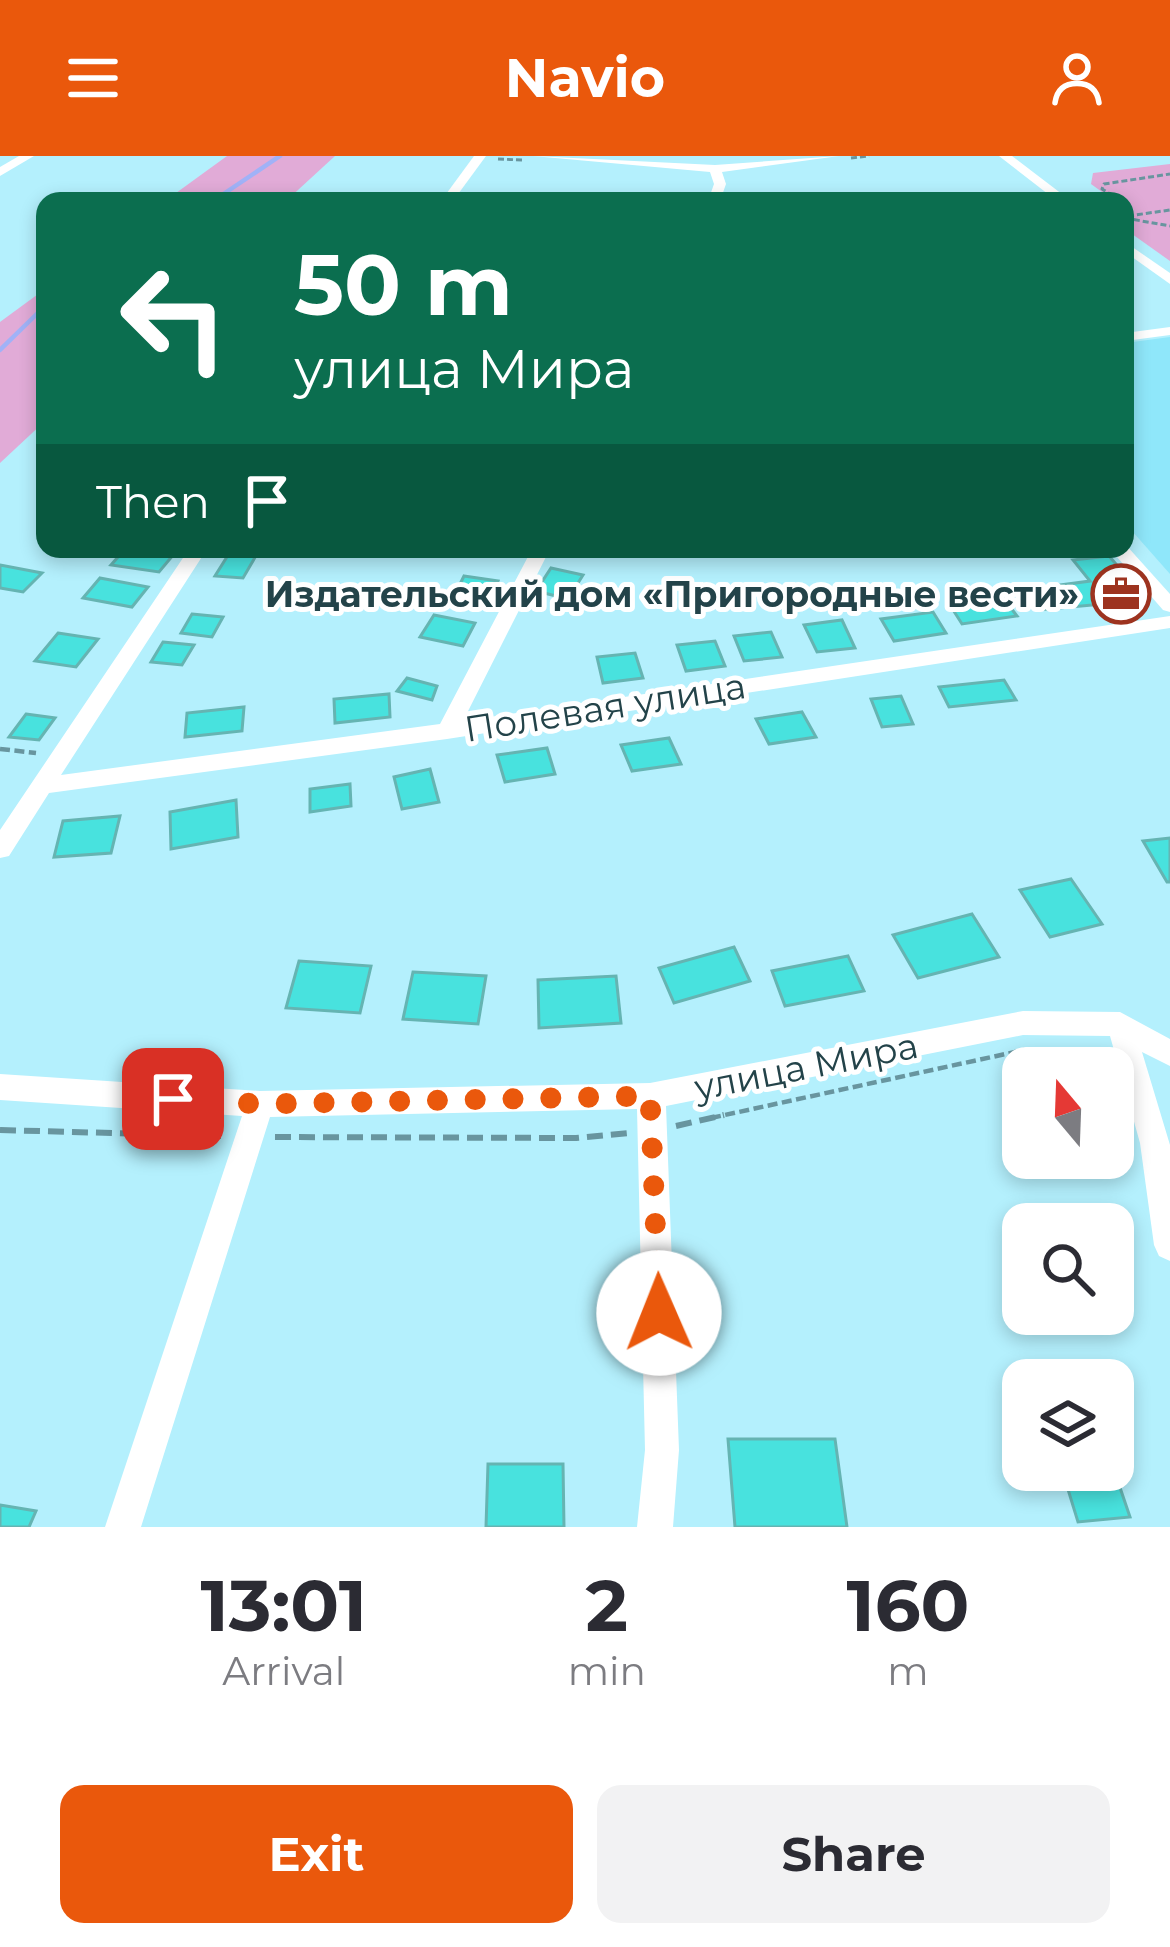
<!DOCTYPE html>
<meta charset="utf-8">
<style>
:root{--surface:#fff;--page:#f2f2f3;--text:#2b2b33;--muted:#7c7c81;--accent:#ea580c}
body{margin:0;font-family:Montserrat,sans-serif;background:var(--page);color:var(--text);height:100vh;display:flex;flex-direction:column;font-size:45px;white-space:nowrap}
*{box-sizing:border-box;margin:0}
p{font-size:39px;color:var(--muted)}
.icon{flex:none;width:66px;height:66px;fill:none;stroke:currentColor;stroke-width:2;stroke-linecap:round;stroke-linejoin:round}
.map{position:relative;height:1371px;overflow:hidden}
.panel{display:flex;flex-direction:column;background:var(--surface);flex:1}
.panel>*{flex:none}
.guide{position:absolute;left:36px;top:36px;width:1098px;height:366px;border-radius:24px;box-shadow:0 6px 18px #0003;background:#0b6e4f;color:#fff;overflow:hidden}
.needle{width:78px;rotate:341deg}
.buttons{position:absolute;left:1002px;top:891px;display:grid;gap:24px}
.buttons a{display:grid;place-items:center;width:132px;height:132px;border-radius:24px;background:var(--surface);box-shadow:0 6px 18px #0003;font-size:60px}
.pin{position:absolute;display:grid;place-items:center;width:102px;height:102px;color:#fff;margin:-51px;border-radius:24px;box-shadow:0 6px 18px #0006}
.me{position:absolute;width:132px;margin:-66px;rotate:359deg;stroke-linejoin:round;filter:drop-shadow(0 0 9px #0008)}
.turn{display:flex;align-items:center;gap:42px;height:252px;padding:0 60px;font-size:54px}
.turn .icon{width:156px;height:156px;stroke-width:2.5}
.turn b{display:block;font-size:84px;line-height:102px}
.then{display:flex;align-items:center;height:114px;padding:0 60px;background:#0003;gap:24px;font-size:45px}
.eta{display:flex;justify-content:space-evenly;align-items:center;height:204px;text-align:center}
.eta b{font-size:72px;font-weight:700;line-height:84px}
.primary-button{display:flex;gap:24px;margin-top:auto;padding:24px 60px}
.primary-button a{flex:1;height:138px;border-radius:24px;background:var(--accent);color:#fff;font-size:48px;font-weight:700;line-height:138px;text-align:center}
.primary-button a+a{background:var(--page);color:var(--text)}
header{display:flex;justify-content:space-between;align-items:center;height:156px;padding:0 60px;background:var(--accent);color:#fff;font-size:54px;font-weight:700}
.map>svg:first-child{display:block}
.built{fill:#8fe7fa}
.green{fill:#e1abd7}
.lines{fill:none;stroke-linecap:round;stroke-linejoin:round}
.stream{stroke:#a0b2f7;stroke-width:4.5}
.building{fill:#48e2de;stroke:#65b4b2;stroke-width:3}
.path-far2{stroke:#68959f;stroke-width:3;stroke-dasharray:6 3;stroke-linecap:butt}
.path-far1{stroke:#68959f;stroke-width:4.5;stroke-dasharray:10 4.5;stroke-linecap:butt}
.path{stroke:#68959f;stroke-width:6;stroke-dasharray:16 8;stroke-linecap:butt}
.street{fill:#fff;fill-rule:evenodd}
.route{stroke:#ea580c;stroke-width:21;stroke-dasharray:0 37.8}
.labels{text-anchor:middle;stroke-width:10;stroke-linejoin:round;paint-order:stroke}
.poi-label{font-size:36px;font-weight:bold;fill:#234349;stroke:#fff;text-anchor:end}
.street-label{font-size:36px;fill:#234349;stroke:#fff}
</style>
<header><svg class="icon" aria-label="menu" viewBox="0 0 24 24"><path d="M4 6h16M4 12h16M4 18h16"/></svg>Navio<svg class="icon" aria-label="person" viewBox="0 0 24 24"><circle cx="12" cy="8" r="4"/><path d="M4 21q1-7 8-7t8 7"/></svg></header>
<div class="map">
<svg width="1170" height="1371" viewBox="0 0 1170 1371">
<rect width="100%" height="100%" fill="#b4f0fd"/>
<path class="built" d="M1170,181V418L1125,367V187Z"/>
<g class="green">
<path d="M227,0H335L286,45H165Z"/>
<path d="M1170,8V105L1125,73V45H1085L1109,41L1091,28L1093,17Z"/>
<path d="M45,133V265L0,307V166Z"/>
</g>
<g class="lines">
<g class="stream">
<path d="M213,45L280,0"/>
<path d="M0,194L45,150"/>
</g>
</g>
<g class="building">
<path d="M125,393H147L174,398L159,416L111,409Z"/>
<path d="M230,396L257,398L243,422L215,420Z"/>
<path d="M1109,400L1147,444L1038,454L1023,434L1090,425L1073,404Z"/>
<path d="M0,409L42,417L23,436L0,432Z"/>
<path d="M551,412L583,419L568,443L536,435Z"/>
<path d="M464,420L498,425L491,441L456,436Z"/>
<path d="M100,422L148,431L132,451L83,442Z"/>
<path d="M1001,439L1017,460L962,468L948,446Z"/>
<path d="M933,456L946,477L894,485L881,463Z"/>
<path d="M192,458L223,461L212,481L181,477Z"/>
<path d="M434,459L475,467L463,490L420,481Z"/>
<path d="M842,464L855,492L817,496L804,469Z"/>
<path d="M771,476L782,501L744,505L734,480Z"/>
<path d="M58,477L98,483L76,511L35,505Z"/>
<path d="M715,485L725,510L686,515L677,489Z"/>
<path d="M163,486L194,489L182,509L151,506Z"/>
<path d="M635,497L643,522L603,527L597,501Z"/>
<path d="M407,522L437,530L432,544L397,535Z"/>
<path d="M1004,524L1016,544L949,551L939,531Z"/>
<path d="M389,538L390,561L335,567L334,543Z"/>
<path d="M901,540L913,568L882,571L871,543Z"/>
<path d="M244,551L242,575L185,581L187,557Z"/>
<path d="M802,556L816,581L769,588L756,563Z"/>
<path d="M26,558L55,562L39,584L9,581Z"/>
<path d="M669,582L681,608L632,615L621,589Z"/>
<path d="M547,592L555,618L505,626L497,599Z"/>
<path d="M430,613L439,646L402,653L394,621Z"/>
<path d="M350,628L351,650L310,656V633Z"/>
<path d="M236,644L238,681L171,693L170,656Z"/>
<path d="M120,660L111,697L54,701L63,665Z"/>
<path d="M1170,682V726H1167L1143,685Z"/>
<path d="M1071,723L1102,768L1050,781L1020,734Z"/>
<path d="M972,758L999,801L918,822L893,779Z"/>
<path d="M734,791L750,825L674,847L659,812Z"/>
<path d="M848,800L864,835L785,850L772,815Z"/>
<path d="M299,805L371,810L360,857L286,852Z"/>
<path d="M413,816L486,820L478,868L403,863Z"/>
<path d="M616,820L621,867L539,872L538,824Z"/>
<path d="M728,1283H835L847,1371H735Z"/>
<path d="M488,1308H563L564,1371H486Z"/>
<path d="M1113,1311L1130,1361L1078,1366L1062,1314Z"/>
<path d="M0,1349L36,1355L29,1371H0Z"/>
</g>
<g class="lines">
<g class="path-far2">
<path d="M851,2L869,0"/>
<path d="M498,3L522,4"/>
<path d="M1106,45L1118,43L1102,33L1104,28L1170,18"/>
<path d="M1128,60L1170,54"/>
<path d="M1125,62L1170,70"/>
</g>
<g class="path-far1">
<path d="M0,593L36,597"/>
<path d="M711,962L1024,894L1060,912"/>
</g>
<g class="path">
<path d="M676,970L724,959"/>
<path d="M0,974L221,980"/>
<path d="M275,981L576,982L629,977"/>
</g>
<g class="street">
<path d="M19,0H34L0,20V11Z"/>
<path d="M474,0H486L453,45H441Z"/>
<path d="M533,0L715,9L839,0L722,16L726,28L720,45H708L714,28L710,16Z"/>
<path d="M999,0H1012L1071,45H1057Z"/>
<path d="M1125,86L1170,117V128L1125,96Z"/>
<path d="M1170,171V179L1125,185V177Z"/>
<path d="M1126,389L1170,438V456L1163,454L1110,393H1125Z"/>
<path d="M189,393H207L61,619L440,568L532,393H550L463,565L1170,460V472L447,583L49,637L9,700L0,702V674Z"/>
<path d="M1023,855L1120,856L1170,883V910L1142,896L1170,989V1105L1159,1100L1154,1089L1140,987L1110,880L1023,879L666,950L679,1294L673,1371H637L645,1294L637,953L270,961L141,1371H105L242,960L0,944V918L260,935L650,927Z"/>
</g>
</g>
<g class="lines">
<path class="route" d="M173,943L260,948L650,940L659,1157"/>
</g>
<defs>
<g id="office-ring" transform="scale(3)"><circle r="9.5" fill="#fff" stroke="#9d331f" stroke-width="1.5"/><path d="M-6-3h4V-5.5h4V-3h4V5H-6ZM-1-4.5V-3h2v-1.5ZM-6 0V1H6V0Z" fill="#9d331f"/></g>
</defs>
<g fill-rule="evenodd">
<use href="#office-ring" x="1121" y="438"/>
</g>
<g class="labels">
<g class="poi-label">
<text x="1079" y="451">Издательский дом «Пригородные вести»</text>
</g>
<g class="street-label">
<text transform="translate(605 551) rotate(-9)" y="13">Полевая улица</text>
<text transform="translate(806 910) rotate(-11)" y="13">улица Мира</text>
</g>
</g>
</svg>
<div class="buttons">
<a><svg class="needle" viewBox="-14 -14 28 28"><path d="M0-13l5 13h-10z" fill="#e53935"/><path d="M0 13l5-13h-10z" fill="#7c7c81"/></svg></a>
<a><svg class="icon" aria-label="search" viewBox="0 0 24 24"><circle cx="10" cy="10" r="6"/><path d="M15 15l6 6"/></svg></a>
<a><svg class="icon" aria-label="layers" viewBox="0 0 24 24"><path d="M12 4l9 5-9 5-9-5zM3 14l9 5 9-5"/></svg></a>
</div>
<div class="pin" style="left:173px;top:943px;background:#d93025"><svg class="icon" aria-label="arrive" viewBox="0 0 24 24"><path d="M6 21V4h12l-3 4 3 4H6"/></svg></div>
<svg class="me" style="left:659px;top:1157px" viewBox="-20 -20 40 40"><circle r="19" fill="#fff"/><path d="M0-13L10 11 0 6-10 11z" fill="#ea580c"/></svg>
<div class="guide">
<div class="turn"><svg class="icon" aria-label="left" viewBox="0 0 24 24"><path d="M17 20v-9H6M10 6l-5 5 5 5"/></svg><div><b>50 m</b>улица Мира</div></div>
<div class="then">Then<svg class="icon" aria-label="arrive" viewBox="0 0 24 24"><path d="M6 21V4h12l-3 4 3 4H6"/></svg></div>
</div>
</div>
<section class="panel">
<div class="eta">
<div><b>13:01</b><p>Arrival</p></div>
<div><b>2</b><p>min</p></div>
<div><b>160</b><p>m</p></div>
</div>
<div class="primary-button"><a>Exit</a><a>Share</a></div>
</section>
